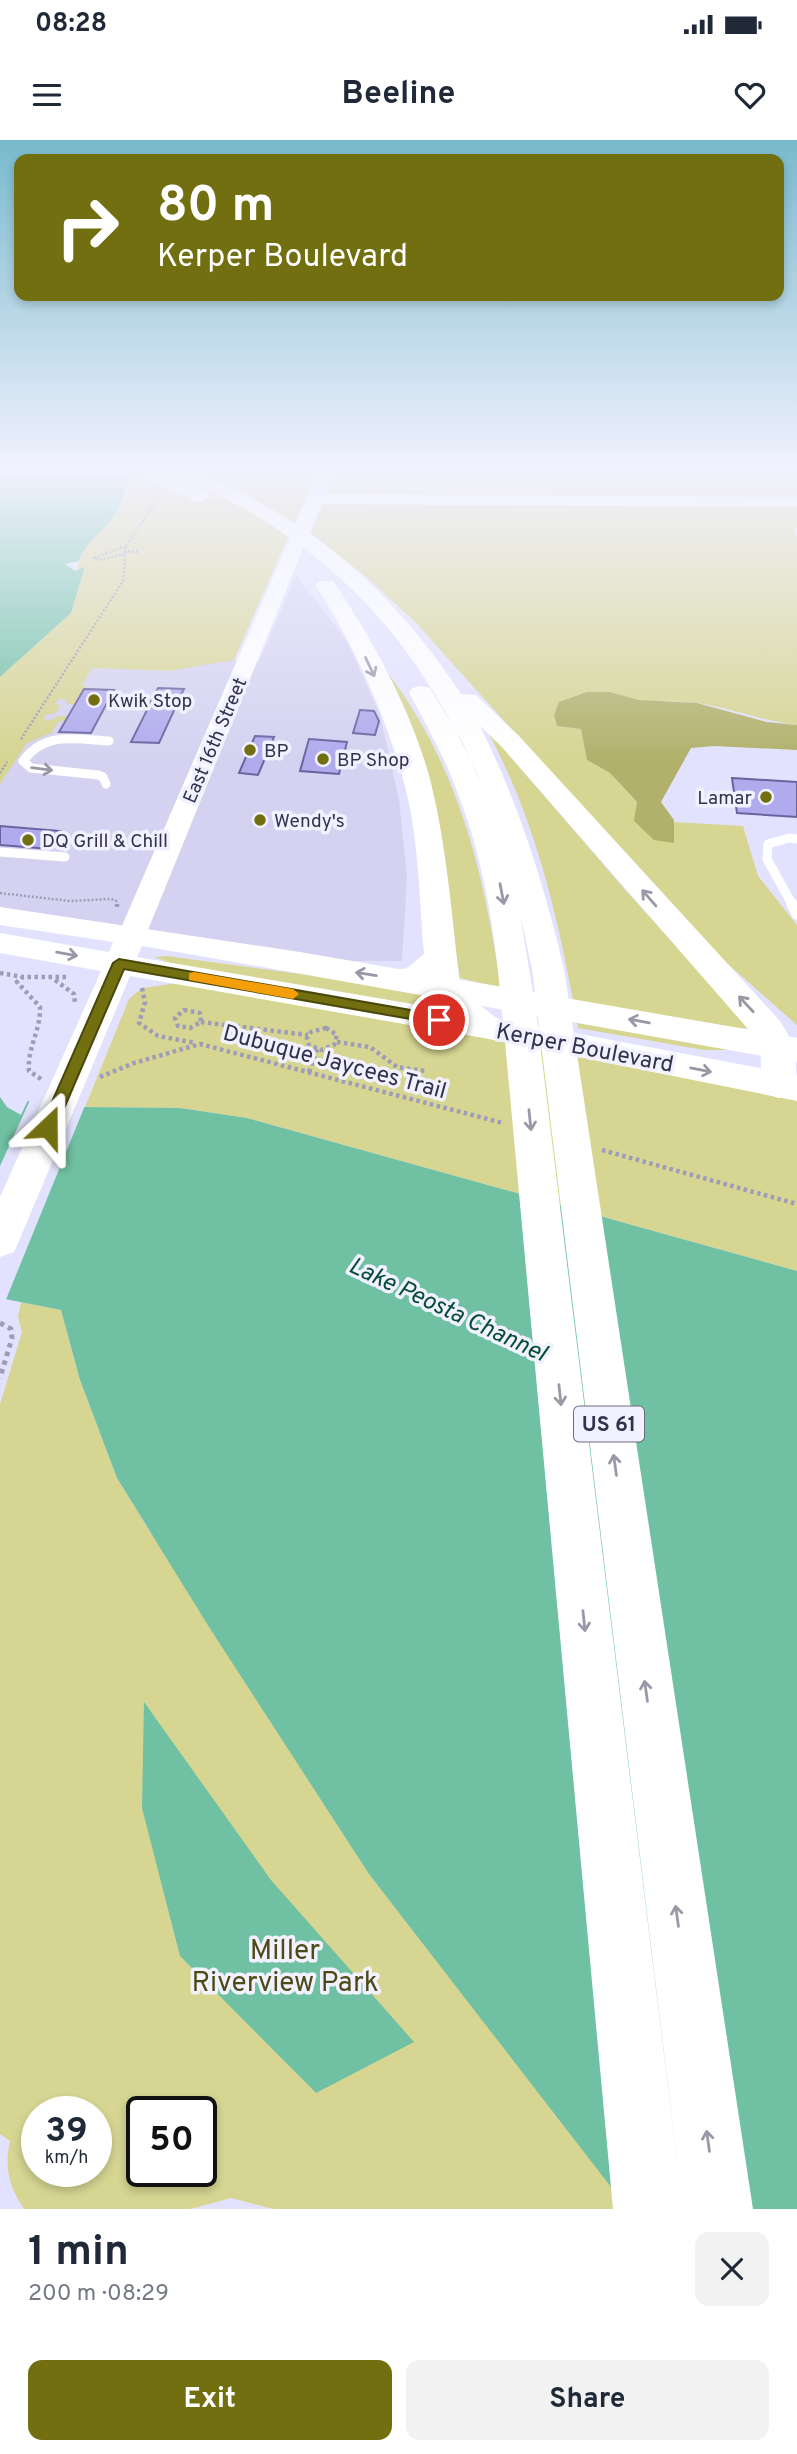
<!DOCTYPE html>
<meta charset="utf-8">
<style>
:root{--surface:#fff;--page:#f2f2f3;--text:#1f2937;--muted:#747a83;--accent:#716f10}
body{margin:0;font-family:Overpass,sans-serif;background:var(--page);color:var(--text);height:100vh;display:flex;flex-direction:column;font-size:26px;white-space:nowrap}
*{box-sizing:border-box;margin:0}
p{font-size:23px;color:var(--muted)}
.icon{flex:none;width:38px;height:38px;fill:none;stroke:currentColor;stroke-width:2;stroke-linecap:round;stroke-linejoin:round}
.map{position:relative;height:2069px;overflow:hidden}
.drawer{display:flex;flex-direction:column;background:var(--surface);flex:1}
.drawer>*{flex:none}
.hud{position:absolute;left:14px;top:14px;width:770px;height:147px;border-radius:14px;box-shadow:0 4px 10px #0003;background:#716f10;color:#fff;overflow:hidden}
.speed{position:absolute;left:21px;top:1956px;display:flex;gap:14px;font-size:35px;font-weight:700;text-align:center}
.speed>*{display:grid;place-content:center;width:91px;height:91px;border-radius:50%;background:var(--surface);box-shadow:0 4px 10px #0003;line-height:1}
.speed small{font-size:18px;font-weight:400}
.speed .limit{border:4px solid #111;border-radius:10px;background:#fff;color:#111}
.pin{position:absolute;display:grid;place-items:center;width:60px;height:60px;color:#fff;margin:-30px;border:4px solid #fff;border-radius:50%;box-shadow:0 2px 7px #0007}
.me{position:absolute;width:77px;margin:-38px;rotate:23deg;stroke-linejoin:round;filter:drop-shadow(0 0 5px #0008)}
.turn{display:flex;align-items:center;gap:24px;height:147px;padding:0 28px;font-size:32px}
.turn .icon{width:91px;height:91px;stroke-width:2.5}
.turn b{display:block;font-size:49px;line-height:60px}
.round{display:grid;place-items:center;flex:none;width:74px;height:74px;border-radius:14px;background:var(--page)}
.summary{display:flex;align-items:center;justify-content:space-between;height:119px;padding:0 28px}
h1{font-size:42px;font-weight:700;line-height:52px}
.primary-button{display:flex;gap:14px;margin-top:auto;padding:14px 28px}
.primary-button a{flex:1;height:80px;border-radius:14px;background:var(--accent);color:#fff;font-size:28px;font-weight:700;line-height:80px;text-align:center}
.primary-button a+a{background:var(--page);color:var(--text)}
.status{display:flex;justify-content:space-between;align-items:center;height:49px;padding:0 35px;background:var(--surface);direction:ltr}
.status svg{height:19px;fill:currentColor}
header{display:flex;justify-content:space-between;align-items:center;height:91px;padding:0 28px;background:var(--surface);font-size:32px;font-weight:700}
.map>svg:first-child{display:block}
.built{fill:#d4d2f0}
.green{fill:#d6d592;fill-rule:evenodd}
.forest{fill:#b1b16b}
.water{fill:#70c1a3}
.pier{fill:#e3e2fe}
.building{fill:#b0abed;stroke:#6a63a0;stroke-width:2}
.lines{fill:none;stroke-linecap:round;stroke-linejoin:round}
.path-far2{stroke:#9e9cb8;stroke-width:2.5;stroke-dasharray:2 2;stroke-linecap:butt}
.path-far1{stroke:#9e9cb8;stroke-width:4.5;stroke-dasharray:3.5 3.5;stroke-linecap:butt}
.path{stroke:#9e9cb8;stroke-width:5;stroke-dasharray:4.5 4.5;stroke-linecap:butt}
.service-far1{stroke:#fff;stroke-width:9}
.service{stroke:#fff;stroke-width:11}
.tertiary{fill:#fff;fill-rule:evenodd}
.secondary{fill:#fff;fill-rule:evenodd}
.motorway{fill:#fff;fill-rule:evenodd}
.oneway{stroke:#9a98a6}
.route{fill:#716f10;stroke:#49480a;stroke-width:2}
.slow{fill:#f59e0b}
.poi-dot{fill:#716f10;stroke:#f1f1ff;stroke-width:2.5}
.labels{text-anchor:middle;stroke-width:7;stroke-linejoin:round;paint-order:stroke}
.far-poi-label{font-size:19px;fill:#34314c;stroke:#f1f1ff;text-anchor:start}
.far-street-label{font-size:19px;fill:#34314c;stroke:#f1f1ff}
.shield{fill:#f1f1ff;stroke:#6d6b82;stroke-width:2}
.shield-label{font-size:21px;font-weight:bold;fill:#34314c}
.street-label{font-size:23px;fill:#34314c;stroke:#f1f1ff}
.water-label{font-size:24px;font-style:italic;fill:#064d39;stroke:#f1f1ff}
.near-park-label{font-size:28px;fill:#4c4b16;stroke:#f1f1ff}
</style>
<div class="status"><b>08:28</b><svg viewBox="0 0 49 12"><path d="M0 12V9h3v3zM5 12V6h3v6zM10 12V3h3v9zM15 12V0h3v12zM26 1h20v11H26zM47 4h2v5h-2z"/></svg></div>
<header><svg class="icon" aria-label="menu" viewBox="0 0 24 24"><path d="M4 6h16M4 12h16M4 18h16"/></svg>Beeline<svg class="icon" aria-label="heart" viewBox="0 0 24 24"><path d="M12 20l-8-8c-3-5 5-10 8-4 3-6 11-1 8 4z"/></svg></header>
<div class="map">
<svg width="797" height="2069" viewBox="0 0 797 2069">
<rect width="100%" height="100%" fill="#e3e2fe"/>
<path class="built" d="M296,435L347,501L380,575L399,659L407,738L402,821H353L0,769V644L73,527L234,520L259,522Z"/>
<g class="green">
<path d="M137,331H317L234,520L169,531L92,528L82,545L86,546L75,564H66L68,560L59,559L55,564L61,565L56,573L46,575L43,579L53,580L57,576H68L65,581H59L51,593L27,603L0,644V537L71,473L84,430L76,431L84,409L117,373L126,355L128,340Z"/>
<path d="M336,331H797V388H794L797,398V585C762,581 731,568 697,563C678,560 657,563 638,560C598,554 600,547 560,562L554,575L557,586L581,589L587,620L610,633L674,702V682L743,686L758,736L797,785V885L704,803L416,483L369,439L311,393Z"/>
<path d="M376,518C456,615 483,727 501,848L460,838L445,749Z"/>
<path d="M485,587L627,752L744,881L747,888L739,889L573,861C556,767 532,671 485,587Z"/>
<path d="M167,816L398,847L418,851L444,866V869L440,871L176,825L154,817Z"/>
<path d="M178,843L334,869L797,957V1131L247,978L180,968L85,967L129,859L142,848Z"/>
<path d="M576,877L724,907L727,910H704L578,888Z"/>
<path d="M21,1162L61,1170L80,1240L117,1338L150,1392L494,1833L650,2069H273L231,2058L191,2069H24C9,2047 4,2027 10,2001L0,1994V1264L22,1192L18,1177ZM37,1972H96V2032H37ZM142,1972H201V2032H142Z"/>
</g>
<path class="forest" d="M587,552H610L638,560L697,563L767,582L797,585V610L714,606L691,608L661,662L674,680V703L654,700L634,681L637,662L610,633L587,620L581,589L557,586L554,575L559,562Z"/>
<g class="water">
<path d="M137,331C124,341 125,358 117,371C107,390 86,400 79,421L65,424L76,431L83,427L84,430L71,473L0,537V332Z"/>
<path d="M0,898L4,933L12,949L26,961L85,967L180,968L247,978L797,1131V2069H628L369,1734L209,1487L117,1338L80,1240L61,1170L0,1158Z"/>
<path d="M144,1562L271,1740L414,1902L316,1953L180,1816L142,1668Z"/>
</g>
<g class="pier">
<path d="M0,895L4,898L7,931L19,955L29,958L21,975L7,967L0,957Z"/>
<path d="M31,958L86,963L5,1162L0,1161V1026Z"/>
</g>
<g class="building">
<path d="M158,548L184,549L159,603L131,602Z"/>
<path d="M84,549L114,550L91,593L59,592Z"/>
<path d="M360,570L374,571L379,581L375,595L353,593Z"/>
<path d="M255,596L274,597L258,635L239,633Z"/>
<path d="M309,599L347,602L339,634L300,631Z"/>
<path d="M732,638L797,642V677L737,673Z"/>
<path d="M0,686L61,691L50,709L0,705Z"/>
</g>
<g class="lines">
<g class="path-far2">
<path d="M124,411L138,412"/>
<path d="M125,414L99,420L94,418L126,406"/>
<path d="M21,599L123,441L126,406L160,356"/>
<path d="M0,633L7,622"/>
<path d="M0,753L70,761L111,759L116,761L117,766"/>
</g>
<g class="path-far1">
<path d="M117,764V767"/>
<path d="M0,833L23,837"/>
<path d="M55,840L74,854L75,863"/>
<path d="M142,848L145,862L139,883L158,896L196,903"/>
<path d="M184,870L200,873L201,882L190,888L178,886L175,878Z"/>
<path d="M201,882L308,895"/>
<path d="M326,888L337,895L334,905L321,910L309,905L307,898L311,892Z"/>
<path d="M337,902L370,907L397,927L425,931"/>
<path d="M309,932L317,909"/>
<path d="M100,937L134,923L200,904L503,983"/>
<path d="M41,939L29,931C27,908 41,890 40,867L17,842L23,837H69"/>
<path d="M602,1010L797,1064"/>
</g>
<path class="path" d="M0,1183L11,1189L12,1198L0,1238"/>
<g class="service-far1">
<path d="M106,644L103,637L98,635L31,628L23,621C45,591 76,599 109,601"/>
<path d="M0,712L65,717"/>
<path d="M793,766L767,719L768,704L789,698L797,699"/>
</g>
<path class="service" d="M792,764L797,774"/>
<path class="tertiary" d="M319,331H335L325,354L797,357V367L321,364L146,795L142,801L132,804L122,801L118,795Z"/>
<path class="secondary" d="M0,767L300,812L797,898V922L200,816L142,806L137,817L489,877L797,935V961L489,899L130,836L19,1101L14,1112L0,1117V1057L101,831L0,813V793L109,812L113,802L0,785Z"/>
<g class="motorway">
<path d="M137,331H160L208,353L210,357L201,363L194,361L140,335Z"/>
<path d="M171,331C201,331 220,342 246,355C335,400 407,471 461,554L476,555L519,596L780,881L795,906L797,945L792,954L779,958L766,954C756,936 766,915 755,897L501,606L480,586C519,664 544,744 564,829L753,2069H683L532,829L520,774L536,871L683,2069H613L504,891L501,896C472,905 437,871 427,844L401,851L389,848L385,840L389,832L407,828L424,814C419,757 419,695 403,639C384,572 354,504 315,445L319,441H333C372,497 414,576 431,643C447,708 452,778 460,845L472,859L503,883C497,806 486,726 458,654C445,618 427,586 409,553L412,548L421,546L430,548L463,603L480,641L478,635C428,529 373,453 274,387C255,374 234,363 213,353C201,347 180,342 171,331Z"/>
</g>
</g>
<defs><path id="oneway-shaft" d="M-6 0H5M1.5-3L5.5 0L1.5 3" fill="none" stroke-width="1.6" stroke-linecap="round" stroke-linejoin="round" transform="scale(1.75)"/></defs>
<g class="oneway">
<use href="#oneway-shaft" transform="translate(370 527) rotate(65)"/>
<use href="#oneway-shaft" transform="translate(42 629) rotate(7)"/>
<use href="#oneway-shaft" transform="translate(502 754) rotate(79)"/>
<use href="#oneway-shaft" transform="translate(649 758) rotate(-131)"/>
<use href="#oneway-shaft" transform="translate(67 814) rotate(10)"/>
<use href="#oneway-shaft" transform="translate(366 834) rotate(-171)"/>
<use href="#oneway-shaft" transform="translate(746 864) rotate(-133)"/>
<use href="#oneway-shaft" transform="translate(639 881) rotate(-170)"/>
<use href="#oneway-shaft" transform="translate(701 930) rotate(11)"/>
<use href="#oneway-shaft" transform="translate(530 980) rotate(84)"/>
<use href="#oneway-shaft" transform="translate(560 1255) rotate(84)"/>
<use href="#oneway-shaft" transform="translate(615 1325) rotate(-98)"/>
<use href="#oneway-shaft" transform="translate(584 1481) rotate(84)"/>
<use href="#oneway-shaft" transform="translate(646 1551) rotate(-98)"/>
<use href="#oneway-shaft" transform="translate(677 1776) rotate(-98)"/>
<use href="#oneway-shaft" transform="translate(708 2001) rotate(-98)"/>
</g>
<linearGradient id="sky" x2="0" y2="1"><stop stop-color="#78b9cc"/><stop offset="0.53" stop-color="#f2f2ff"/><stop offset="1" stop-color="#f2f2ff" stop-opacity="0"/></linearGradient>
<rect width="797" height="621" fill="url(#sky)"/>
<path class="route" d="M119,819L439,875L446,880L439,884L124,829L56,987L48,993L43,991L41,987L113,823Z"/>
<path class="slow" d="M194,832L293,849L299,854L293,859L189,840V833Z"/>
<g class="poi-dot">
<circle cx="94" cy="560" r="7"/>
<circle cx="250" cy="610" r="7"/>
<circle cx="323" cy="619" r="7"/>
<circle cx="766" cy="657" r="7"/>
<circle cx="260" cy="680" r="7"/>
<circle cx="28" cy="700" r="7"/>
</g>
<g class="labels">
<g class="far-poi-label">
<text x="108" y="567">Kwik Stop</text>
<text x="264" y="617">BP</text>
<text x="337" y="626">BP Shop</text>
<text x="752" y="664" text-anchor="end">Lamar</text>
<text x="274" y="687">Wendy's</text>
<text x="42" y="707">DQ Grill &amp; Chill</text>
</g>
<g class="far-street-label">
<text transform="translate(214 600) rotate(-67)" y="7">East 16th Street</text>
</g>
<rect class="shield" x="574" y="1266.5" width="70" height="35" rx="5"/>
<g class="shield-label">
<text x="609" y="1291">US 61</text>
</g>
<g class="street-label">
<text transform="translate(585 907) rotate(11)" y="8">Kerper Boulevard</text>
<text transform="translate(335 921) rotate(15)" y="8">Dubuque Jaycees Trail</text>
</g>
<g class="water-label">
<text transform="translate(448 1169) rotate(25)" y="8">Lake Peosta Channel</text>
</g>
<g class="near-park-label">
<text x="285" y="1819">Miller<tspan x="285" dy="32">Riverview Park</tspan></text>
</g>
</g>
</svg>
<div class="speed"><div>39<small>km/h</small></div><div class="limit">50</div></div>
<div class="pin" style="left:439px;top:880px;background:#d93025"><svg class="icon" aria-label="arrive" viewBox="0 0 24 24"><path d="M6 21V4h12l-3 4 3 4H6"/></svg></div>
<svg class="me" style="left:48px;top:987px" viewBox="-20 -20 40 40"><path d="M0-17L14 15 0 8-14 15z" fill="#716f10" stroke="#fff" stroke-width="4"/></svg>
<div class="hud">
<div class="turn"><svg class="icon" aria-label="right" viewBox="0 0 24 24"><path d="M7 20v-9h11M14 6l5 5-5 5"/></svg><div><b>80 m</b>Kerper Boulevard</div></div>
</div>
</div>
<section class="drawer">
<div class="summary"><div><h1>1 min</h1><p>200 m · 08:29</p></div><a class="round"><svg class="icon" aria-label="close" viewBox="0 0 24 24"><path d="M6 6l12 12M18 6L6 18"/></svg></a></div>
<div class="primary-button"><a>Exit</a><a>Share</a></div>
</section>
